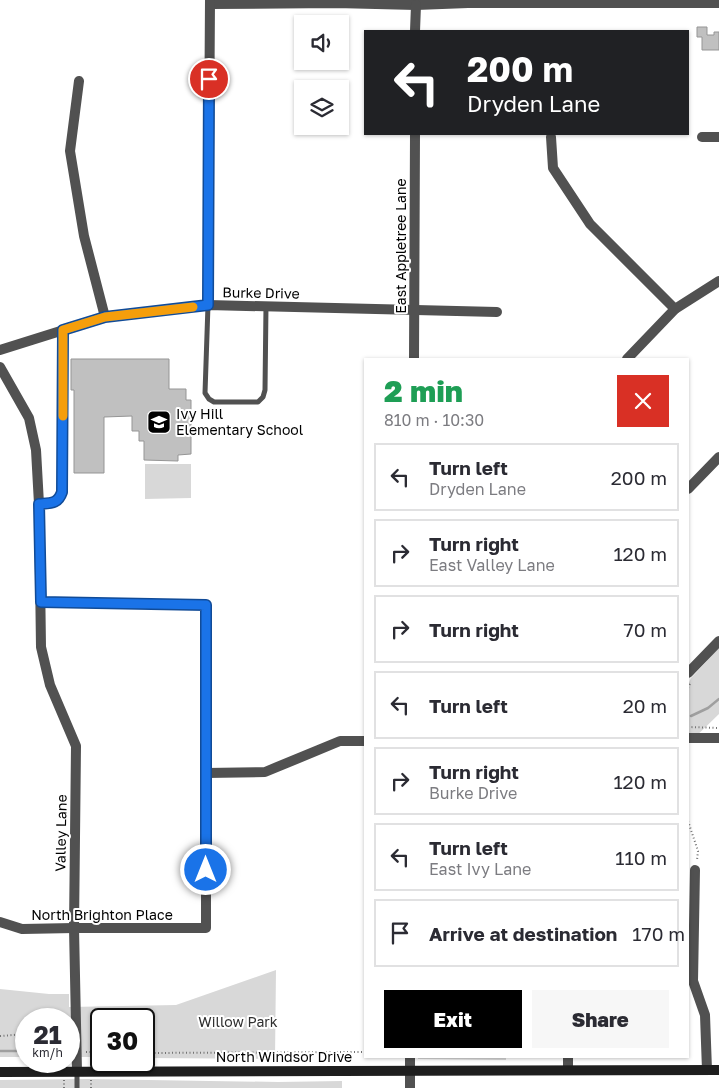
<!DOCTYPE html>
<meta charset="utf-8">
<style>
:root{--surface:#fff;--page:#f7f7f7;--text:#2b2b33;--muted:#7c7c81;--line:#e1e1e2;--accent:#000}
body{margin:0;font-family:"Golos Text",sans-serif;background:var(--page);color:var(--text);height:100vh;display:flex;flex-direction:column;font-size:19px;white-space:nowrap}
*{box-sizing:border-box;margin:0}
p{font-size:16px;color:var(--muted)}
.icon{flex:none;width:28px;height:28px;fill:none;stroke:currentColor;stroke-width:2;stroke-linecap:round;stroke-linejoin:round}
.map{position:relative;flex:1;overflow:hidden}
.drawer{position:absolute;left:364px;top:358px;width:325px;height:700px;display:flex;flex-direction:column;background:var(--surface);border-radius:0px;box-shadow:0 1px 4px #0004}
.drawer>*{flex:none}
.hud{position:absolute;left:364px;top:30px;width:325px;height:105px;border-radius:0px;box-shadow:0 1px 4px #0004;background:#202124;color:#fff;overflow:hidden}
.fabs{position:absolute;left:294px;top:15px;display:grid;gap:10px}
.fabs a{display:grid;place-items:center;width:55px;height:55px;border-radius:0px;background:var(--surface);box-shadow:0 1px 4px #0004;font-size:25px}
.speed{position:absolute;left:15px;top:1008px;display:flex;gap:10px;font-size:25px;font-weight:700;text-align:center}
.speed>*{display:grid;place-content:center;width:65px;height:65px;border-radius:50%;background:var(--surface);box-shadow:0 1px 4px #0004;line-height:1}
.speed small{font-size:12px;font-weight:400}
.speed .limit{border:2px solid #111;border-radius:8px;background:#fff;color:#111}
.pin{position:absolute;display:grid;place-items:center;width:42px;height:42px;color:#fff;margin:-21px;border:2px solid #fff;border-radius:50%;box-shadow:0 1px 5px #0007}
.me{position:absolute;width:55px;margin:-28px;rotate:0deg;stroke-linejoin:round;filter:drop-shadow(0 0 4px #0008)}
.turn{display:flex;align-items:center;gap:18px;height:105px;padding:0 20px;font-size:22px}
.turn .icon{width:65px;height:65px;stroke-width:2.5}
.turn b{display:block;font-size:35px;line-height:42px}
.round{display:grid;place-items:center;flex:none;width:52px;height:52px;border-radius:0px;background:var(--page)}
.summary{display:flex;align-items:center;justify-content:space-between;height:85px;padding:0 20px}
h1{font-size:30px;font-weight:800;line-height:38px;color:#1e9e55}
.action{display:flex;gap:10px;margin-top:auto;padding:10px 20px}
.action a{flex:1;height:58px;border-radius:0px;background:var(--accent);color:#fff;font-size:20px;font-weight:800;line-height:58px;text-align:center}
.action a+a{background:var(--page);color:var(--text)}
ul{padding:0;list-style:none}
li{display:flex;align-items:center;gap:15px;height:68px;margin:0 10px 8px;padding:0 10px;border:2px solid var(--line);border-radius:0px}
li div{flex:1}
li b{display:block;font-size:19px}
li em{font-style:normal}
.map>svg:first-child{display:block}
.green{fill:#d8d8d8}
.lines{fill:none;stroke-linecap:round;stroke-linejoin:round}
.stream{stroke:#9f9f9f;stroke-width:2.5}
.building{fill:#c0c0c0;stroke:#959595}
.path{stroke:#737373;stroke-width:2;stroke-dasharray:1 2.5;stroke-linecap:butt}
.service{stroke:#515151;stroke-width:5}
.minor{stroke:#515151;stroke-width:10}
.secondary{stroke:#1e1e1e;stroke-width:10}
.route-casing{stroke:#114b97;stroke-width:12}
.route{stroke:#1a73e8;stroke-width:9}
.slow{stroke:#f59e0b;stroke-width:9}
.labels{text-anchor:middle;stroke-width:4;stroke-linejoin:round;paint-order:stroke}
.street-label{font-size:14px;fill:#000;stroke:#fff}
.poi-label{font-size:14px;fill:#000;stroke:#fff;text-anchor:start}
.park-label{font-size:14px;fill:#2f2f2f;stroke:#fff}
</style>
<div class="map">
<svg width="719" height="1088" viewBox="0 0 719 1088">
<rect width="100%" height="100%" fill="#fff"/>
<g class="green">
<path d="M145,464H191V498L145,499Z"/>
<path d="M719,648V714L688,744V685L691,678Z"/>
<path d="M276,970L275,1059L144,1058V1019H101V1057H69V1019H26V1057H0V989L49,994H69V1007L176,1005Z"/>
<path d="M418,1056H506V1060L418,1059Z"/>
<path d="M87,1079L278,1082L342,1081V1088H0V1080Z"/>
</g>
<g class="lines">
<g class="stream">
<path d="M691,716L708,708L719,699"/>
<path d="M0,1051H26"/>
</g>
</g>
<g class="building">
<path d="M697,27H707V35H714V32H719V50H702V37H697Z"/>
<path d="M71,359H169V389H186V400H191V454L178,455V461L144,460V441H139V431H132V416L104,417V473H74V390H71Z"/>
</g>
<g class="lines">
<g class="path">
<path d="M688,688L691,682"/>
<path d="M688,727L719,728"/>
<path d="M688,821L698,851L697,860"/>
<path d="M0,1036L26,1034"/>
<path d="M86,1052H101"/>
<path d="M144,1053L365,1052"/>
<path d="M91,1063V1052"/>
<path d="M91,1080V1088"/>
<path d="M64,1088V1080"/>
</g>
<g class="service">
<path d="M208,305L205,393L209,399L214,402H258L263,397L265,390L266,306"/>
<path d="M39,504C51,503 58,504 62,492L63,331"/>
<path d="M77,1072V1088"/>
</g>
<g class="minor">
<path d="M210,4L336,3L416,5L468,3H719"/>
<path d="M415,31L416,5"/>
<path d="M79,81L70,151L84,236L105,317"/>
<path d="M551,137L553,168L590,224L675,309"/>
<path d="M702,137H719"/>
<path d="M208,305L210,0"/>
<path d="M0,350L105,317L208,305L497,312"/>
<path d="M414,359L415,134"/>
<path d="M627,359L675,309L719,281"/>
<path d="M0,367L29,418L36,450L39,504L41,647L50,685L76,746L74,928L77,1071"/>
<path d="M688,489L719,457"/>
<path d="M688,673L719,641"/>
<path d="M688,738H719"/>
<path d="M206,773L265,772L340,741H365"/>
<path d="M695,870L693,981L705,1015L707,1070"/>
<path d="M0,922L22,929L74,928H206V605L41,602"/>
<path d="M410,1056V1088"/>
<path d="M568,1056V1070"/>
</g>
<path class="secondary" d="M0,1072L719,1070"/>
</g>
<g class="lines">
<g class="route-casing">
<path id="route" d="M206,870V605L41,602L39,504C51,503 58,504 62,492L63,330L105,317L208,305L209,79"/>
</g>
<use href="#route" class="route"/>
<path class="slow" d="M63,416V330L105,317L193,307"/>
</g>
<defs>
<g id="school-square" transform="scale(1.25)"><rect x="-9" y="-9" width="18" height="18" rx="4" fill="#000" stroke="#fff"/><path d="M0-5L7-2L0 1L-7-2ZM-4 1L0 2.5L4 1V4Q0 6-4 4Z" fill="#fff"/></g>
</defs>
<g fill-rule="evenodd">
<use href="#school-square" x="159" y="422"/>
</g>
<g class="labels">
<g class="street-label">
<text transform="translate(401 246) rotate(-90)" y="5">East Appletree Lane</text>
<text transform="translate(261 293) rotate(1)" y="5">Burke Drive</text>
<text transform="translate(61 833) rotate(-89)" y="5">Valley Lane</text>
<text x="102" y="920">North Brighton Place</text>
<text x="284" y="1062">North Windsor Drive</text>
</g>
<g class="poi-label">
<text x="176" y="419">Ivy Hill<tspan x="176" dy="16">Elementary School</tspan></text>
</g>
<g class="park-label">
<text x="238" y="1027">Willow Park</text>
</g>
</g>
</svg>
<div class="fabs">
<a><svg class="icon" aria-label="sound" viewBox="0 0 24 24"><path d="M4 9h4l5-4v14l-5-4H4zM17 9q2 3 0 6"/></svg></a>
<a><svg class="icon" aria-label="layers" viewBox="0 0 24 24"><path d="M12 4l9 5-9 5-9-5zM3 14l9 5 9-5"/></svg></a>
</div>
<div class="speed"><div>21<small>km/h</small></div><div class="limit">30</div></div>
<div class="pin" style="left:209px;top:79px;background:#d93025"><svg class="icon" aria-label="arrive" viewBox="0 0 24 24"><path d="M6 21V4h12l-3 4 3 4H6"/></svg></div>
<svg class="me" style="left:206px;top:870px" viewBox="-20 -20 40 40"><circle r="17" fill="#1a73e8" stroke="#fff" stroke-width="3"/><path d="M0-11L8 9 0 5-8 9z" fill="#fff"/></svg>
<div class="hud">
<div class="turn"><svg class="icon" aria-label="left" viewBox="0 0 24 24"><path d="M17 20v-9H6M10 6l-5 5 5 5"/></svg><div><b>200 m</b>Dryden Lane</div></div>
</div>
<section class="drawer">
<div class="summary"><div><h1>2 min</h1><p>810 m · 10:30</p></div><a class="round" style="background:#d93025;color:#fff"><svg class="icon" aria-label="close" viewBox="0 0 24 24"><path d="M6 6l12 12M18 6L6 18"/></svg></a></div>
<ul>
<li><svg class="icon" aria-label="left" viewBox="0 0 24 24"><path d="M17 20v-9H6M10 6l-5 5 5 5"/></svg><div><b>Turn left</b><p>Dryden Lane</p></div><em>200 m</em></li>
<li><svg class="icon" aria-label="right" viewBox="0 0 24 24"><path d="M7 20v-9h11M14 6l5 5-5 5"/></svg><div><b>Turn right</b><p>East Valley Lane</p></div><em>120 m</em></li>
<li><svg class="icon" aria-label="right" viewBox="0 0 24 24"><path d="M7 20v-9h11M14 6l5 5-5 5"/></svg><div><b>Turn right</b></div><em>70 m</em></li>
<li><svg class="icon" aria-label="left" viewBox="0 0 24 24"><path d="M17 20v-9H6M10 6l-5 5 5 5"/></svg><div><b>Turn left</b></div><em>20 m</em></li>
<li><svg class="icon" aria-label="right" viewBox="0 0 24 24"><path d="M7 20v-9h11M14 6l5 5-5 5"/></svg><div><b>Turn right</b><p>Burke Drive</p></div><em>120 m</em></li>
<li><svg class="icon" aria-label="left" viewBox="0 0 24 24"><path d="M17 20v-9H6M10 6l-5 5 5 5"/></svg><div><b>Turn left</b><p>East Ivy Lane</p></div><em>110 m</em></li>
<li><svg class="icon" aria-label="arrive" viewBox="0 0 24 24"><path d="M6 21V4h12l-3 4 3 4H6"/></svg><div><b>Arrive at destination</b></div><em>170 m</em></li>
</ul>
<div class="action"><a>Exit</a><a>Share</a></div>
</section>
</div>
